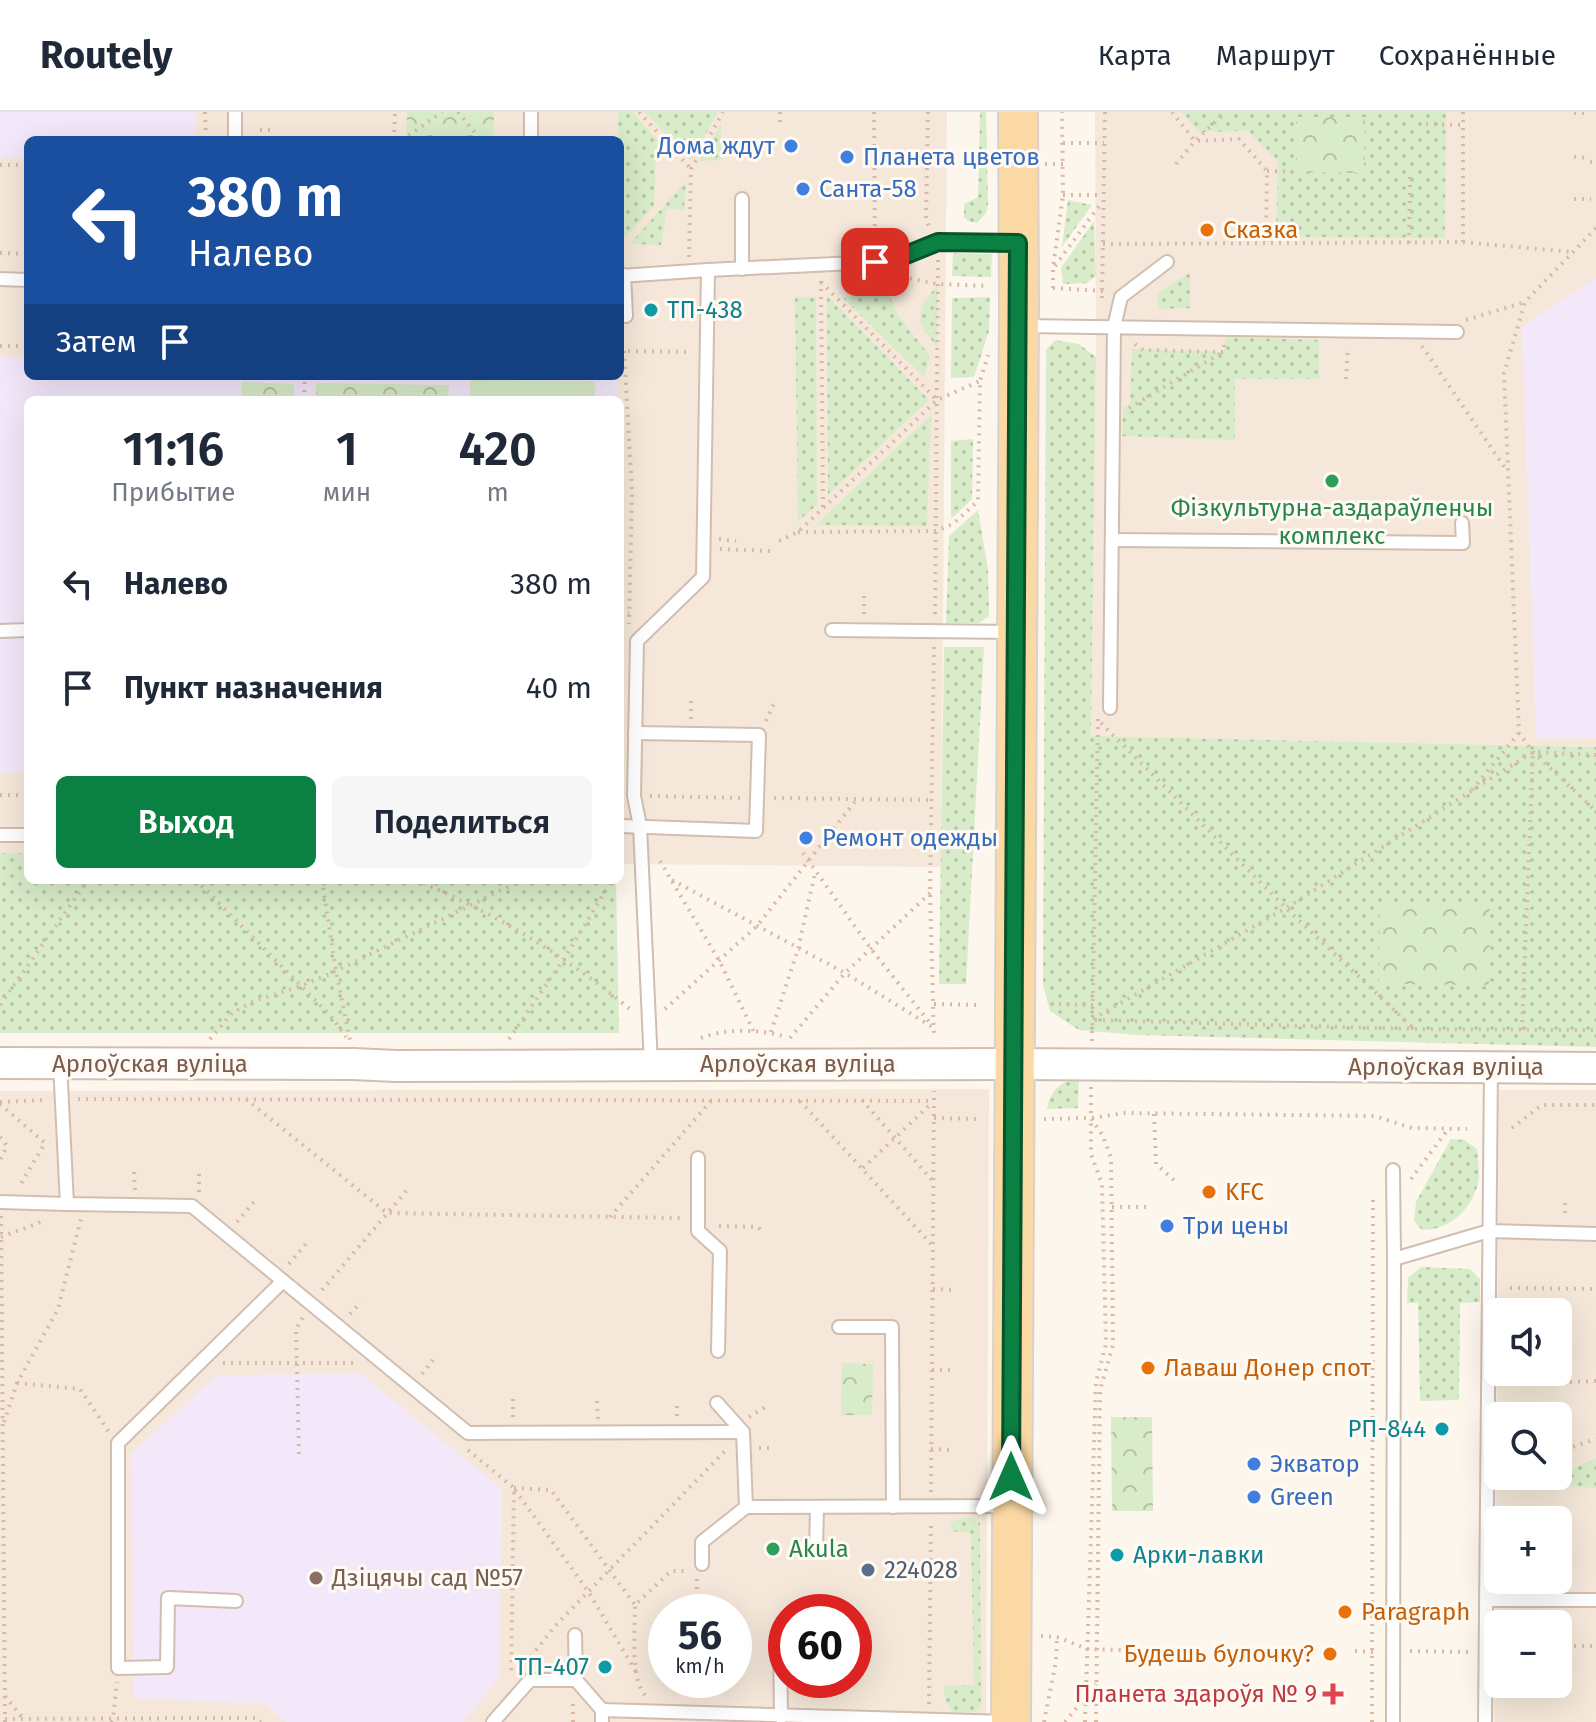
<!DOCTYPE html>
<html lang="ru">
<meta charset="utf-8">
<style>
:root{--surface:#fff;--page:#f6f6f7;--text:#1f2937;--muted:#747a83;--line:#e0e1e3;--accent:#0b8043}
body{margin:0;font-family:"Fira Sans",sans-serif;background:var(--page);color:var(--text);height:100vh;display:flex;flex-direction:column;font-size:30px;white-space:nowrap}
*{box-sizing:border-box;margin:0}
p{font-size:26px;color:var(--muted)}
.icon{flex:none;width:44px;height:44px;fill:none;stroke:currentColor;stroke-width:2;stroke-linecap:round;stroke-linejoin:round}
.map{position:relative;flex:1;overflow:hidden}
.details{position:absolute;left:24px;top:284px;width:600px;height:488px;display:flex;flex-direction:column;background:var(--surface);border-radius:12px;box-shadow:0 8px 32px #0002}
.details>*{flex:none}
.top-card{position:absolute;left:24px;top:24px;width:600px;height:244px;border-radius:12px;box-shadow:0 8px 32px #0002;background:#1a4fa0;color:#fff;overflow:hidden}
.fabs{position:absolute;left:1484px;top:1186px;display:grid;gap:16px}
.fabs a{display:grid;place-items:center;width:88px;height:88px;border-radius:12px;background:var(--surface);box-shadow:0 8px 32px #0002;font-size:40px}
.speed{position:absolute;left:648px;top:1482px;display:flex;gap:16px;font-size:40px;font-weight:700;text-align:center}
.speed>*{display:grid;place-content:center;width:104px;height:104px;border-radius:50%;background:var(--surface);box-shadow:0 8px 32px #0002;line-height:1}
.speed small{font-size:20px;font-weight:400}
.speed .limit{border:12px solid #d22;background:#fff;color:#111}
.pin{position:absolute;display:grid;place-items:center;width:68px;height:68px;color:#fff;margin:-34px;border-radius:16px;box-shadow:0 4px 12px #0006}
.me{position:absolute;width:88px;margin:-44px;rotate:0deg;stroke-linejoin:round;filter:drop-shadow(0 0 6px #0008)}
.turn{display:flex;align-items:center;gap:28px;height:168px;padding:0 32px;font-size:36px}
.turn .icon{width:104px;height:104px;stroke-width:2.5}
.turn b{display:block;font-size:56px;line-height:68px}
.then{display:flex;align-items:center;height:76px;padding:0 32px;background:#0003;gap:16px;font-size:30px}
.eta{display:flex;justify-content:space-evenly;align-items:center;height:136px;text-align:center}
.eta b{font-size:48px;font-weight:600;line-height:56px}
.primary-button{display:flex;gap:16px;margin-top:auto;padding:16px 32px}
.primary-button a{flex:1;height:92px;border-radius:12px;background:var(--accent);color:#fff;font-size:32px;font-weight:600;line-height:92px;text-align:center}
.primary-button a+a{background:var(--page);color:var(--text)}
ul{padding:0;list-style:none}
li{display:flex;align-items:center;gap:24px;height:104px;padding:0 32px}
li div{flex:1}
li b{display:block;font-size:30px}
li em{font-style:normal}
header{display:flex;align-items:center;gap:48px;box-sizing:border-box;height:112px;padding:0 40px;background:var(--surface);border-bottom:2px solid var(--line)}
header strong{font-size:38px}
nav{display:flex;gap:44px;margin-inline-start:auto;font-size:28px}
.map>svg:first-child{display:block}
.residential{fill:#f5e8da;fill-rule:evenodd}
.commercial{fill:#fde8e0}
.education{fill:#f3e8fa}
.grass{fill:url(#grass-dots)}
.forest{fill:url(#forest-crowns)}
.pitch{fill:#d8ecc9}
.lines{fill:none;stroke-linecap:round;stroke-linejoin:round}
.service-casing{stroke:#d1beb0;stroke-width:16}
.tertiary-casing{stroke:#d1beb0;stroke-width:34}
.primary-casing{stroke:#dad1cd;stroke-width:42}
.path{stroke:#d9b8a5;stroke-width:4;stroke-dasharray:2 6;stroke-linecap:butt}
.service{stroke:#fff;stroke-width:12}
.tertiary{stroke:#fff;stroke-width:30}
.primary{stroke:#fbd9a5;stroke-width:38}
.route-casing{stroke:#07532c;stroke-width:20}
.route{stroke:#0b8043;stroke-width:14}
.shop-dot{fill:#3f7fe0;stroke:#fffaf3;stroke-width:3}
.food-dot{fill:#e8710a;stroke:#fffaf3;stroke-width:3}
.culture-dot{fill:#0f9aa8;stroke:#fffaf3;stroke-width:3}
.leisure-dot{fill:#2e9e5b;stroke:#fffaf3;stroke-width:3}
.service-dot{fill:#5c6f8a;stroke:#fffaf3;stroke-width:3}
.education-dot{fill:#8d6e63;stroke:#fffaf3;stroke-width:3}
.health-dot{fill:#e0444e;stroke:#fffaf3;stroke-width:3}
.labels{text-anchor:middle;stroke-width:6;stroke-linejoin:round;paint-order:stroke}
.shop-label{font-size:24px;fill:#366cbe;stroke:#fffaf3;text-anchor:start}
.food-label{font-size:24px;fill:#c56008;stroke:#fffaf3;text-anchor:start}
.culture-label{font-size:24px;fill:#0d838f;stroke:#fffaf3;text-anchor:start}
.leisure-label{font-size:24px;fill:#27864d;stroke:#fffaf3}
.street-label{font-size:24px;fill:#7a5c4d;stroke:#fffaf3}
.service-label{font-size:24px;fill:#4e5e75;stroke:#fffaf3;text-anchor:start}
.education-label{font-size:24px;fill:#785e54;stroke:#fffaf3;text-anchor:start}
.health-label{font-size:24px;fill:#be3a42;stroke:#fffaf3;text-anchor:end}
</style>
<header>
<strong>Routely</strong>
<nav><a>Карта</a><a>Маршрут</a><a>Сохранённые</a></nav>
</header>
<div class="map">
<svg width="1596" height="1610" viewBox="0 0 1596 1610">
<defs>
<pattern id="grass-dots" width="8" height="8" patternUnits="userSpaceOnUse" patternTransform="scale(2)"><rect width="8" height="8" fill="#d8ecc9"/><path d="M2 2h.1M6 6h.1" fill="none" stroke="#b4c2a5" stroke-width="1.8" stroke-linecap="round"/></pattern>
<pattern id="forest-crowns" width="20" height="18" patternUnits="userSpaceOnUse" patternTransform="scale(2)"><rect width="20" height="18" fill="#d8ecc9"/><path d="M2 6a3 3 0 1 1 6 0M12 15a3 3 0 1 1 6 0" fill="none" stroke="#b4c2a5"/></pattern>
</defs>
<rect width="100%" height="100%" fill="#fdf6ec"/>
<g class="residential">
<path d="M0,0H947L941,755L620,752V288H28V747H0ZM28,28H620V264H28Z"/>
<path d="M1095,0H1596V635L1091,624L1096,245Z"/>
<path d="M989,977L986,1610H0V979ZM666,1500H734V1568H666ZM786,1500H854V1568H786Z"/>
<path d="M1499,978H1596V1610H1494ZM1498,1200H1558V1260H1498ZM1498,1304H1558V1364H1498ZM1498,1408H1558V1468H1498ZM1498,1512H1558V1572H1498Z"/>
</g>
<path class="commercial" d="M678,1575L722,1576V1589L678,1588Z"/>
<g class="education">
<path d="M0,0H196V28H28V45H0Z"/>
<path d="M1596,166V626H1536L1522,215Z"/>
<path d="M0,245H28V264H617V288H28V661L0,660Z"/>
<path d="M361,1262L502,1377L499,1565L463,1610H287L264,1592L134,1586L131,1342L217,1263Z"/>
</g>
<g class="grass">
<path d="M618,0H633L671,44L656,43L654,94L620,131Z"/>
<path d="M645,0H718L691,49Z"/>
<path d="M980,0H986L988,92L986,101L977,111L968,109L964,105V92L978,85Z"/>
<path d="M1182,0H1446L1445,126L1276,125L1278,50L1248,19L1198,20Z"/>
<path d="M721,12V48L699,49Z"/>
<path d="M686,69L684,98L667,97L661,133L630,132Z"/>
<path d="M1068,88L1092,93L1062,135Z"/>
<path d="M1094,109L1096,164L1087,171L1063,172L1061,156Z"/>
<path d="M953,141L992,142L991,165L952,164Z"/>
<path d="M1190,161V196L1159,197L1157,181Z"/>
<path d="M938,172L937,235L919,211L923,192Z"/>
<path d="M887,179L898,203L930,244L924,265L843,186Z"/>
<path d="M827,183L929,288L828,383Z"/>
<path d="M795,185H816L817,393L798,409Z"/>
<path d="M990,185L989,219L974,265L951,266L952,186Z"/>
<path d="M1225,225L1319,228V267H1235V328L1122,324L1123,295H1130L1132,237L1224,240Z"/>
<path d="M1055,228L1079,232L1096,245L1091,624L1596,635V935L1138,923L1079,918L1050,899L1043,873L1046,238Z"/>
<path d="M931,303L927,414L816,413Z"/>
<path d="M973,327L972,387L951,407V329Z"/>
<path d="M978,398L988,458L989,504L979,511H946L949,424Z"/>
<path d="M944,535H984L966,872H939Z"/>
<path d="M0,741H28V768H616L619,921H0Z"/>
<path d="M1079,966L1078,996L1047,997C1050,979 1062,968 1079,966Z"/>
<path d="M1451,1027L1464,1028L1477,1037C1478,1048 1481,1064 1477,1075C1469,1100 1448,1118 1422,1118L1414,1109L1416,1090Z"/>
<path d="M1421,1155L1470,1157L1480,1167V1190L1460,1191L1459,1288L1420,1289L1418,1191H1407L1408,1166Z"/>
<path d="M1596,1346V1376L1538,1372Z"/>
<path d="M968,1404L980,1411L981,1593L976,1600L954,1601L945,1589L944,1574L974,1573L971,1421L951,1419V1410Z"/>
</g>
<g class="forest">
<path d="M407,0H494L493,28L406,27Z"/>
<path d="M1296,5H1365L1364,61L1296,60Z"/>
<path d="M242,270L294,272V288H241Z"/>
<path d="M316,271L449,273L448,288H316Z"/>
<path d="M1380,791L1490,793L1489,873L1379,872Z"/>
<path d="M842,1251L873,1252L872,1303H841Z"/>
<path d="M1111,1305H1152L1153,1399H1112Z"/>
</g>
<path class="pitch" d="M470,268L595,269V288H470Z"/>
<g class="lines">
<g class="service-casing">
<g id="service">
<path d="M235,28V0"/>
<path d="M531,28V0"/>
<path d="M742,87V157"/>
<path d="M624,163L626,204"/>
<path d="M620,164L708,158"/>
<path d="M0,167L28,168"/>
<path d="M1022,214L1457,220"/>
<path d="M1112,428L1463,431L1462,411"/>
<path d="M832,518L1014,520"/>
<path d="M0,519L28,518"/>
<path d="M1110,596L1114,215L1121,185L1167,150"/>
<path d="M620,714L756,719L759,623L635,621"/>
<path d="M0,723H28"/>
<path d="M60,951L67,1092L192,1094L468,1321L743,1320"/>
<path d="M651,953L640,714L634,684L637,529L703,465L708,158L875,150L896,147L938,130L1014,131"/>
<path d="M698,1046V1119L720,1139L718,1239"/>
<path d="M1393,1058L1394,1147"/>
<path d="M0,1090L67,1092"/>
<path d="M839,1215H892L893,1395"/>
<path d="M717,1291L743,1320L746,1395L1007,1394"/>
<path d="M816,1439L817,1395"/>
<path d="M702,1452V1430L746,1395"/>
<path d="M1487,1488H1596"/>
<path d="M236,1489L168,1486L167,1555L118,1556V1331L283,1169"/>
<path d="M780,1522L781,1605"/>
<path d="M575,1523L576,1568L602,1598"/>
<path d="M493,1610L530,1568H576"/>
<path d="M602,1610V1598L1007,1610"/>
<path d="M1393,1610L1394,1147L1489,1119L1596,1122"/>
<path d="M1485,1610L1491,956"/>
</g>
</g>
<g class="tertiary-casing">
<path id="tertiary" d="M0,951L353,952L396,954L1013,952L1596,956"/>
</g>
<g class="primary-casing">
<path id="primary" d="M1011,1610L1019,194L1018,0"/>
</g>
<g class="path">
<path d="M205,0L206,28"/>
<path d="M458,0L481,28"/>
<path d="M639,0L691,57"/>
<path d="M780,0V10"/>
<path d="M874,0L875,133"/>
<path d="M928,0L926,108L930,116"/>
<path d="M1172,0L1195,29L1239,27L1267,59L1266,130"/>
<path d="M1463,0V130"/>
<path d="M1574,1H1589"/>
<path d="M1426,12L1463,13"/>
<path d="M260,18H273"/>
<path d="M394,28L395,0"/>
<path d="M402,28L442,0"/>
<path d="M1063,31H1104"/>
<path d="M1574,45L1590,46"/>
<path d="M1590,50H1596"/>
<path d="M1045,52H1063"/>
<path d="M1176,52L1195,29L1226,0"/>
<path d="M0,53H28"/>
<path d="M1267,59L1296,60"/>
<path d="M1063,83H1103"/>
<path d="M1574,87H1591"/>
<path d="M1596,116L1525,190L1504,261L1519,621L1533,640L1596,699"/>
<path d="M1409,131L1410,61"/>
<path d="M1103,132L1463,130L1571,140"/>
<path d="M0,141L28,142"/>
<path d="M689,145L691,57L723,0"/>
<path d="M1055,154L1102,90"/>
<path d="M902,165L938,172L988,174"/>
<path d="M821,169L823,395"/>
<path d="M821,170L937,288"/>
<path d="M1053,176V156L1063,83L1062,0"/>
<path d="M1053,176L1103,179"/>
<path d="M1102,186L1105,0"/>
<path d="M1466,208L1525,190"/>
<path d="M1135,232L1143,238L1224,240V232"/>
<path d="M0,234H28"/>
<path d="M1422,234L1507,359"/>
<path d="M620,239L689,240"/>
<path d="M624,239L632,379L629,512"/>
<path d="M1346,267L1348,235"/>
<path d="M304,288L305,264"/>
<path d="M1129,296L1221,241"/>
<path d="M798,420L936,419L953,412L978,389L980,269L988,243"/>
<path d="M719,427L736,429"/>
<path d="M779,429L798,420L937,288L980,269"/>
<path d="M720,437L770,439V442"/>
<path d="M620,501H629"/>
<path d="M864,502V484"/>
<path d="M935,502L938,147"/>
<path d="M934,535L930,781L934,926"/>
<path d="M691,589V607"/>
<path d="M766,609L775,589"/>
<path d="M1101,611L1286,796L1412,915"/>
<path d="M1472,678L1519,621"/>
<path d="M0,683H28"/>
<path d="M650,684L742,686"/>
<path d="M774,686L930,688"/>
<path d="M803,741L871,837L930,911"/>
<path d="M660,749L720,850L754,920"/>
<path d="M196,768L330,903L346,925"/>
<path d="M322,768L336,859L350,928"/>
<path d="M416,768C494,801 567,844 632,899"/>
<path d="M672,768L845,861L934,916"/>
<path d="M934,892L979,893"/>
<path d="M1051,892L1093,893"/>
<path d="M0,893L88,768"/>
<path d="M665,897L757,814L857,687"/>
<path d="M1093,907L1286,796L1533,640L1596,643"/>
<path d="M1095,908L1414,917L1596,918"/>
<path d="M1522,918L1533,640"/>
<path d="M771,920L798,837L815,761"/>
<path d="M701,926C726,916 761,917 786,925"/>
<path d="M790,926L845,861L930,781"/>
<path d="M210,927L232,901L254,889L301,874L336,859L522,768"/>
<path d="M509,927L564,847L612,768"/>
<path d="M1092,929L1098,606"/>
<path d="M1091,975V1006L1103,1024L1111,1046L1113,1233L1100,1278L1096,1610"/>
<path d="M78,987L934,989"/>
<path d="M246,987L387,1101L681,1106"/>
<path d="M862,988L932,1068"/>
<path d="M800,989L933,1134"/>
<path d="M0,990L46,988"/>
<path d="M0,992L45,1031L19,1075"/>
<path d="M1154,1002L1156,1052L1176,1070"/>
<path d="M934,1006L976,1007"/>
<path d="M1044,1007L1091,1006L1125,1001L1375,1004L1412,1016L1467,1017"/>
<path d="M1512,1016L1542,993H1596"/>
<path d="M0,1025L7,1034L0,1048"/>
<path d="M863,1056L932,991"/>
<path d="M134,1060L135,1078"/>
<path d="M1411,1067L1449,1016"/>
<path d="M199,1080V1058"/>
<path d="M1565,1091V1105"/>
<path d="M1112,1095H1152"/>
<path d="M1,1104L5,1610"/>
<path d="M610,1105L711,989"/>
<path d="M237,1110L257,1086"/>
<path d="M719,1114L758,1115L762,1119"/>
<path d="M1,1125L41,1110"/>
<path d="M289,1152L309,1128"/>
<path d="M1510,1176L1596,1177"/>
<path d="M933,1177L955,1178"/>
<path d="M322,1178L408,1077"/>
<path d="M350,1202L361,1190"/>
<path d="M223,1251H354"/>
<path d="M932,1258H955"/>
<path d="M422,1262L433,1248"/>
<path d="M1570,1270L1596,1269"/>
<path d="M17,1271L80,1277L109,1320"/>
<path d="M513,1287V1305"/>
<path d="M597,1289L598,1307"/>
<path d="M677,1304V1290"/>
<path d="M749,1305L767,1294"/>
<path d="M4,1310L17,1271L58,1197L81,1107"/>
<path d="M759,1336H773"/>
<path d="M931,1337L954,1338"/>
<path d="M468,1338L514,1376L511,1563"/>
<path d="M1558,1340L1596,1327"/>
<path d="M299,1342L296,1217L303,1205"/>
<path d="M514,1376L551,1378L635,1493"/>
<path d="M515,1378L588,1479L636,1560"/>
<path d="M931,1380L934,979"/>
<path d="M697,1477V1466"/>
<path d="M1041,1524L1057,1525L1087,1537L1152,1539"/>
<path d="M1558,1534H1596"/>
<path d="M1355,1539L1373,1540"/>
<path d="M1410,1539L1469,1540"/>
<path d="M526,1551L555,1514L728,1336"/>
<path d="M645,1583C630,1566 635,1516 635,1493L671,1459H688"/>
<path d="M5,1584L24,1608"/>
<path d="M929,1592L931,1409"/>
<path d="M5,1607L256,1606L261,1610"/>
<path d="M111,1610L113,1607L117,1570"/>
<path d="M573,1610V1591"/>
<path d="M1044,1610L1056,1549L1057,1526"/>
<path d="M1065,1610L1096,1572"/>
<path d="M1085,1610L1096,1270L1106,1232L1102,1072L1091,1042V1009"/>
<path d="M1372,1610L1373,1088L1376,1087"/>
</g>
<use href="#service" class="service"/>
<use href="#tertiary" class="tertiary"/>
<use href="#primary" class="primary"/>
</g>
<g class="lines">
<g class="route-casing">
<path id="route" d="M875,150L896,147L938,130L1018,131L1011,1365"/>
</g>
<use href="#route" class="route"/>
</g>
<g class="shop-dot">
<circle cx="791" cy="34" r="8"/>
<circle cx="847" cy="45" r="8"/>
<circle cx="803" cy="77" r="8"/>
<circle cx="806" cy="726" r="8"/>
<circle cx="1167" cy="1114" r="8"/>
<circle cx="1254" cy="1352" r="8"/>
<circle cx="1254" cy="1385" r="8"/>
</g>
<g class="food-dot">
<circle cx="1207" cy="118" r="8"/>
<circle cx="1209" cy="1080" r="8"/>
<circle cx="1148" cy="1256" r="8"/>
<circle cx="1345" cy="1500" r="8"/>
<circle cx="1330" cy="1542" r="8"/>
</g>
<g class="culture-dot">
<circle cx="651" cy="198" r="8"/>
<circle cx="1442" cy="1317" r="8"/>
<circle cx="1117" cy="1443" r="8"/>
<circle cx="605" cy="1555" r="8"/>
</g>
<g class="leisure-dot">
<circle cx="1332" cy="369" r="8"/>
<circle cx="773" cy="1437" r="8"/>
</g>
<circle class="service-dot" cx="868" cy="1458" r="8"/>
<circle class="education-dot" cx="316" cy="1466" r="8"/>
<path class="health-dot" d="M1329 1570h8v8h8v8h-8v8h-8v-8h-8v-8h8z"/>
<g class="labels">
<g class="shop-label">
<text x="775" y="42" text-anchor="end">Дома ждут</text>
<text x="863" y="53">Планета цветов</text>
<text x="819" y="85">Санта-58</text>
<text x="822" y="734">Ремонт одежды</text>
<text x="1183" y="1122">Три цены</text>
<text x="1270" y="1360">Экватор</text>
<text x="1270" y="1393">Green</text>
</g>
<g class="food-label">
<text x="1223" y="126">Сказка</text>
<text x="1225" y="1088">KFC</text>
<text x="1164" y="1264">Лаваш Донер спот</text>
<text x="1361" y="1508">Paragraph</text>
<text x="1314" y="1550" text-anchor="end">Будешь булочку?</text>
</g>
<g class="culture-label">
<text x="667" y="206">ТП-438</text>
<text x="1426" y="1325" text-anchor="end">РП-844</text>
<text x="1133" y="1451">Арки-лавки</text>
<text x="589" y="1563" text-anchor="end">ТП-407</text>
</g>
<g class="leisure-label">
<text x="1332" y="404">Фізкультурна-аздараўленчы<tspan x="1332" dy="28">комплекс</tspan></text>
<text x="789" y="1445" text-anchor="start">Akula</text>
</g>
<g class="street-label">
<text x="150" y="960">Арлоўская вуліца</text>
<text x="798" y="960">Арлоўская вуліца</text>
<text x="1446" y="963">Арлоўская вуліца</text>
</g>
<g class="service-label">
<text x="884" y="1466">224028</text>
</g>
<g class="education-label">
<text x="332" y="1474">Дзіцячы сад №57</text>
</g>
<g class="health-label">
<text x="1317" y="1590">Планета здароўя № 9</text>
</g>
</g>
</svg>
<div class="fabs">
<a><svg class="icon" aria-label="sound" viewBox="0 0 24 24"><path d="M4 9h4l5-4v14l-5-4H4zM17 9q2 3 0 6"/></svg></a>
<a><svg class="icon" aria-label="search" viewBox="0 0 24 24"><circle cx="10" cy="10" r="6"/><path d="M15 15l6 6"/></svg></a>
<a>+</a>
<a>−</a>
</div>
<div class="speed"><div>56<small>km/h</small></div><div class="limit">60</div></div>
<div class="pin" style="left:875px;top:150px;background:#d93025"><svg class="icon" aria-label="arrive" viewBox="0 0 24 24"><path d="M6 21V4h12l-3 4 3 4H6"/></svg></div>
<svg class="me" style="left:1011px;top:1365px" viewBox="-20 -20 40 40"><path d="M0-17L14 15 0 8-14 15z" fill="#0b8043" stroke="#fff" stroke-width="4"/></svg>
<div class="top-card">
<div class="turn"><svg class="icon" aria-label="left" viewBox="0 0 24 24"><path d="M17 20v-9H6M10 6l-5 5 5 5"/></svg><div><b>380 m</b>Налево</div></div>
<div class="then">Затем<svg class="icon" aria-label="arrive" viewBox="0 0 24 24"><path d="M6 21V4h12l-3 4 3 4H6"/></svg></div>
</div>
<section class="details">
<div class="eta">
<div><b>11:16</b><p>Прибытие</p></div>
<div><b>1</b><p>мин</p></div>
<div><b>420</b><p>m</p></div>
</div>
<ul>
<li><svg class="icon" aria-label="left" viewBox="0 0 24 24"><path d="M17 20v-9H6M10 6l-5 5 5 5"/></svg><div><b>Налево</b></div><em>380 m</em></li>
<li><svg class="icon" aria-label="arrive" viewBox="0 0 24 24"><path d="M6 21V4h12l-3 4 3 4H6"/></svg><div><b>Пункт назначения</b></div><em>40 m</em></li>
</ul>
<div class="primary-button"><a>Выход</a><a>Поделиться</a></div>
</section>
</div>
